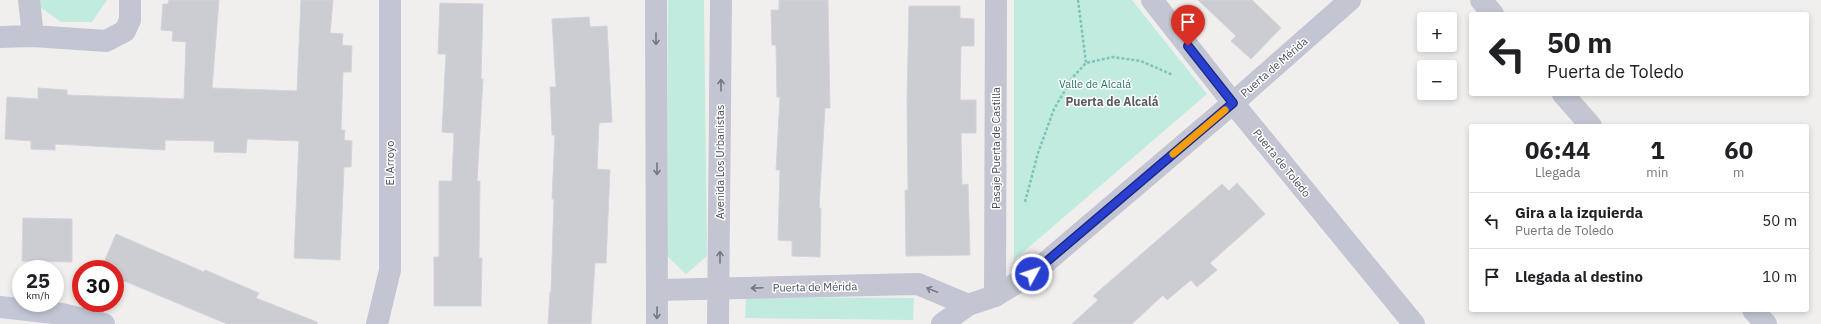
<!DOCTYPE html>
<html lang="es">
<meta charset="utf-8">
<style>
:root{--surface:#fff;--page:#f6f6f6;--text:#202124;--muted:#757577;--line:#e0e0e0}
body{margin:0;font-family:"IBM Plex Sans",sans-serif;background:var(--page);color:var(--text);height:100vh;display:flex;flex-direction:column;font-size:15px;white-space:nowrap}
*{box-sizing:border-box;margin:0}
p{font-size:13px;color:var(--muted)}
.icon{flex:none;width:22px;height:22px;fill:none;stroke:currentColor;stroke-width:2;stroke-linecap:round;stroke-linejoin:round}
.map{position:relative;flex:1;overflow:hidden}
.details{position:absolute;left:1469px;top:124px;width:340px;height:188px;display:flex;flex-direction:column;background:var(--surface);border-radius:4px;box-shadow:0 2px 6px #0003}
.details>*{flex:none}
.banner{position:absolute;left:1469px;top:12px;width:340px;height:84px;border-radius:4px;box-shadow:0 2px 6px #0003;background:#fff;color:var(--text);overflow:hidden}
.tools{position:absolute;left:1417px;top:12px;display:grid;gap:8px}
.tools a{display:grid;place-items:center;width:40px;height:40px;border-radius:4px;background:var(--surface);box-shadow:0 2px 6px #0003;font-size:20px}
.speed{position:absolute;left:12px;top:260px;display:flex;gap:8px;font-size:20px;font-weight:700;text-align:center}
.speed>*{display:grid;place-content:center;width:52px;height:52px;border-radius:50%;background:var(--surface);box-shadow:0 2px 6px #0003;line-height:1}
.speed small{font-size:10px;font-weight:400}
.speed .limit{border:6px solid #d22;background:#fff;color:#111}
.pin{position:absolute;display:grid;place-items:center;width:34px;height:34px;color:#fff;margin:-41px -17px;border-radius:50% 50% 50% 0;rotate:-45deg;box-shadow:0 0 4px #0007}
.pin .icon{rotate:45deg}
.me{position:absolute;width:44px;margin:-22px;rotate:50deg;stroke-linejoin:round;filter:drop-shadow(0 0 3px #0008)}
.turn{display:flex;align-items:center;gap:14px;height:84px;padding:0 12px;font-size:18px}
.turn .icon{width:52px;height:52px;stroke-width:2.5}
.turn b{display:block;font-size:28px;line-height:34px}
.eta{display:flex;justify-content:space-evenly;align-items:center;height:68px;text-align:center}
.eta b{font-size:24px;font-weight:700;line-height:28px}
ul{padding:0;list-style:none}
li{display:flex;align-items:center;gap:12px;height:56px;padding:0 12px;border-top:1px solid var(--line)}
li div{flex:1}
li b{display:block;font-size:15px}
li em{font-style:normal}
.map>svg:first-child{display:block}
.green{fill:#c0ebde}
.building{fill:#cccdd3;stroke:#d3d3d9}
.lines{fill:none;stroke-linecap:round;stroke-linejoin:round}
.path{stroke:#7cc5b8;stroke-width:2.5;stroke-dasharray:3 2;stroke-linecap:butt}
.street{stroke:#c3c6d2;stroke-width:22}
.secondary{stroke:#c3c6d5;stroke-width:22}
.oneway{stroke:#737784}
.route-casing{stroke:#1b2987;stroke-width:10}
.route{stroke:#293fd0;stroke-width:7}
.slow{stroke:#f59e0b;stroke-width:7}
.labels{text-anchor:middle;stroke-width:3;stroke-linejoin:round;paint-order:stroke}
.street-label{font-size:11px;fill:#484c5a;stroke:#fff}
.park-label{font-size:11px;fill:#1f7564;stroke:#fff}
.neighbourhood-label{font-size:12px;font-weight:bold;fill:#5c5d63;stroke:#fff}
</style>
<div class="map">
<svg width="1821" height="324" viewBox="0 0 1821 324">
<rect width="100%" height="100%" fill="#f1efee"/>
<g class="green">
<path d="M38,0H107L92,22H61L40,7Z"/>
<path d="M668,0H704L707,256L686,274L667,256Z"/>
<path d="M1014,0H1132L1207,94L1014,260Z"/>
<path d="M746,297L914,298L913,320L745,318Z"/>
</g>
<g class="building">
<path d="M169,0H219L212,88L297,91L301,0H333L330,33L343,34L342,45L352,46L351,72H343L341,130H345L344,140L352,141L351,167H344L340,260L294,258L299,141L247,139L246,153L214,152V141L165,140V150L55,144V150L31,149V141L5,139L7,97L38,99V88L67,90V95L184,99L186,42L172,41L173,31L161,30L163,4H168Z"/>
<path d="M779,0H828L830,108H825L819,208H821L820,257L792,256V241L778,240L780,170H776L780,97H777L776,45H772L771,10H779Z"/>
<path d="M1198,0H1252L1281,28L1251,59L1231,41L1236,36Z"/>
<path d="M440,3L483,4L481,79H483L477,181H480L479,258H482L481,306H434V257H439V181H452L454,133L442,132L446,54H438Z"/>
<path d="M909,6H960V18L974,19V46H961L960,100H976V133H961L962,185L968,184L970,255L906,256L905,190H908L907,101Z"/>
<path d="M589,17L590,27L607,26L612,122L599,123L597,169L610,170L606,263H595L591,324H548L550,292H551L554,199H552L555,135H552L550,87H556L552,19Z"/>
<path d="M1237,183L1265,214L1210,263L1217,270L1197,287L1191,280L1167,300L1163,295L1132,324H1072L1098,300L1093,296L1222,184L1229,191Z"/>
<path d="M23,218L72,219V262L22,261Z"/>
<path d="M116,234L204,272L205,270L259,293L256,298L317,322V324H227L115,277V269H101Z"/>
</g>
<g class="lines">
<g class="path">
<path d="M1078,0L1086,63"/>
<path d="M1025,202L1038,153L1054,109L1073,77L1086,63L1113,57L1141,61L1173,75"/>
</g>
<g class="street">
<path d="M29,0L33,36"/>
<path d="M656,0L657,324"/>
<path d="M1152,0L1233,103L1414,324"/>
<path d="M1481,0L1493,14"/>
<path d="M0,37L33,36L106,41L125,31L130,20V0"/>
<path d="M1563,94L1591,126"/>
<path d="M657,290L918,284L968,305"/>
<path d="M995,296L996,0"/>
<path d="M1753,310L1766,324"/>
<path d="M377,324L390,270V0"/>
<path d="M718,324L721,0"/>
<path d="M942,324L968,305L995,296L1032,274L1233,103L1350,0"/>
</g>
<path class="secondary" d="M0,307L62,314L104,324"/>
</g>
<defs><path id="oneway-shaft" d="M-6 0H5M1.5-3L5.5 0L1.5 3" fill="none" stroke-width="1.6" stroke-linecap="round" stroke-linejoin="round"/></defs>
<g class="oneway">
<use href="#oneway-shaft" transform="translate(656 39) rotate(90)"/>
<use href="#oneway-shaft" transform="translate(721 85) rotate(-90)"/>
<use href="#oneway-shaft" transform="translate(657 169) rotate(90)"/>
<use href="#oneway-shaft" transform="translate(720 257) rotate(-90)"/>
<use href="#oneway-shaft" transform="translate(757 288) rotate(178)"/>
<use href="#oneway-shaft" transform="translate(932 290) rotate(-158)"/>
<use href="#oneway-shaft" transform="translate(657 313) rotate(91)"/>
</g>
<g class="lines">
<g class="route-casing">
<path id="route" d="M1032,274L1233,103L1188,46"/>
</g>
<use href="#route" class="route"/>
<path class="slow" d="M1173,154L1225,110"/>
</g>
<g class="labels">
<g class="street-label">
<text transform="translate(1274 67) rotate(-41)" y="4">Puerta de Mérida</text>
<text transform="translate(996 148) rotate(-90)" y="4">Pasaje Puerta de Castilla</text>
<text transform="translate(720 162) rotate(-90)" y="4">Avenida Los Urbanistas</text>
<text transform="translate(390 163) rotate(-90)" y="4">El Arroyo</text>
<text transform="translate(1282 163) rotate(51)" y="4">Puerta de Toledo</text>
<text transform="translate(815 287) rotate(-1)" y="4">Puerta de Mérida</text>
</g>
<g class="park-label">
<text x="1095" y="88">Valle de Alcalá</text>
</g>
<g class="neighbourhood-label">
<text x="1112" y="106">Puerta de Alcalá</text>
</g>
</g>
</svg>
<div class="tools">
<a>+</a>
<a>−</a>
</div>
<div class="speed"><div>25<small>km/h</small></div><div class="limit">30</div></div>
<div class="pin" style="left:1188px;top:46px;background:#d93025"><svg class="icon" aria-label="arrive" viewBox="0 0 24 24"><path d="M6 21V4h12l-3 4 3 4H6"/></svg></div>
<svg class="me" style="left:1032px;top:274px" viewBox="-20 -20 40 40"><circle r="17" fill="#293fd0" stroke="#fff" stroke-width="3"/><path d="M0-11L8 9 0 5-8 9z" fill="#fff"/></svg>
<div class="banner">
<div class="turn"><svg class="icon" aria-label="left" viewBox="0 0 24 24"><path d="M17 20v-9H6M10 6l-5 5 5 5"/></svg><div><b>50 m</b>Puerta de Toledo</div></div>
</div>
<section class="details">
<div class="eta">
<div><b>06:44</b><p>Llegada</p></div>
<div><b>1</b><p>min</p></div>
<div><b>60</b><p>m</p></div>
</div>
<ul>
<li><svg class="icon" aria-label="left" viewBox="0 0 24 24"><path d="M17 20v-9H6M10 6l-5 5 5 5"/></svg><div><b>Gira a la izquierda</b><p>Puerta de Toledo</p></div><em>50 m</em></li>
<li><svg class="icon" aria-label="arrive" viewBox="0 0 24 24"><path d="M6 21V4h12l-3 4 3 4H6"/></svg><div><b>Llegada al destino</b></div><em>10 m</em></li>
</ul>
</section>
</div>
